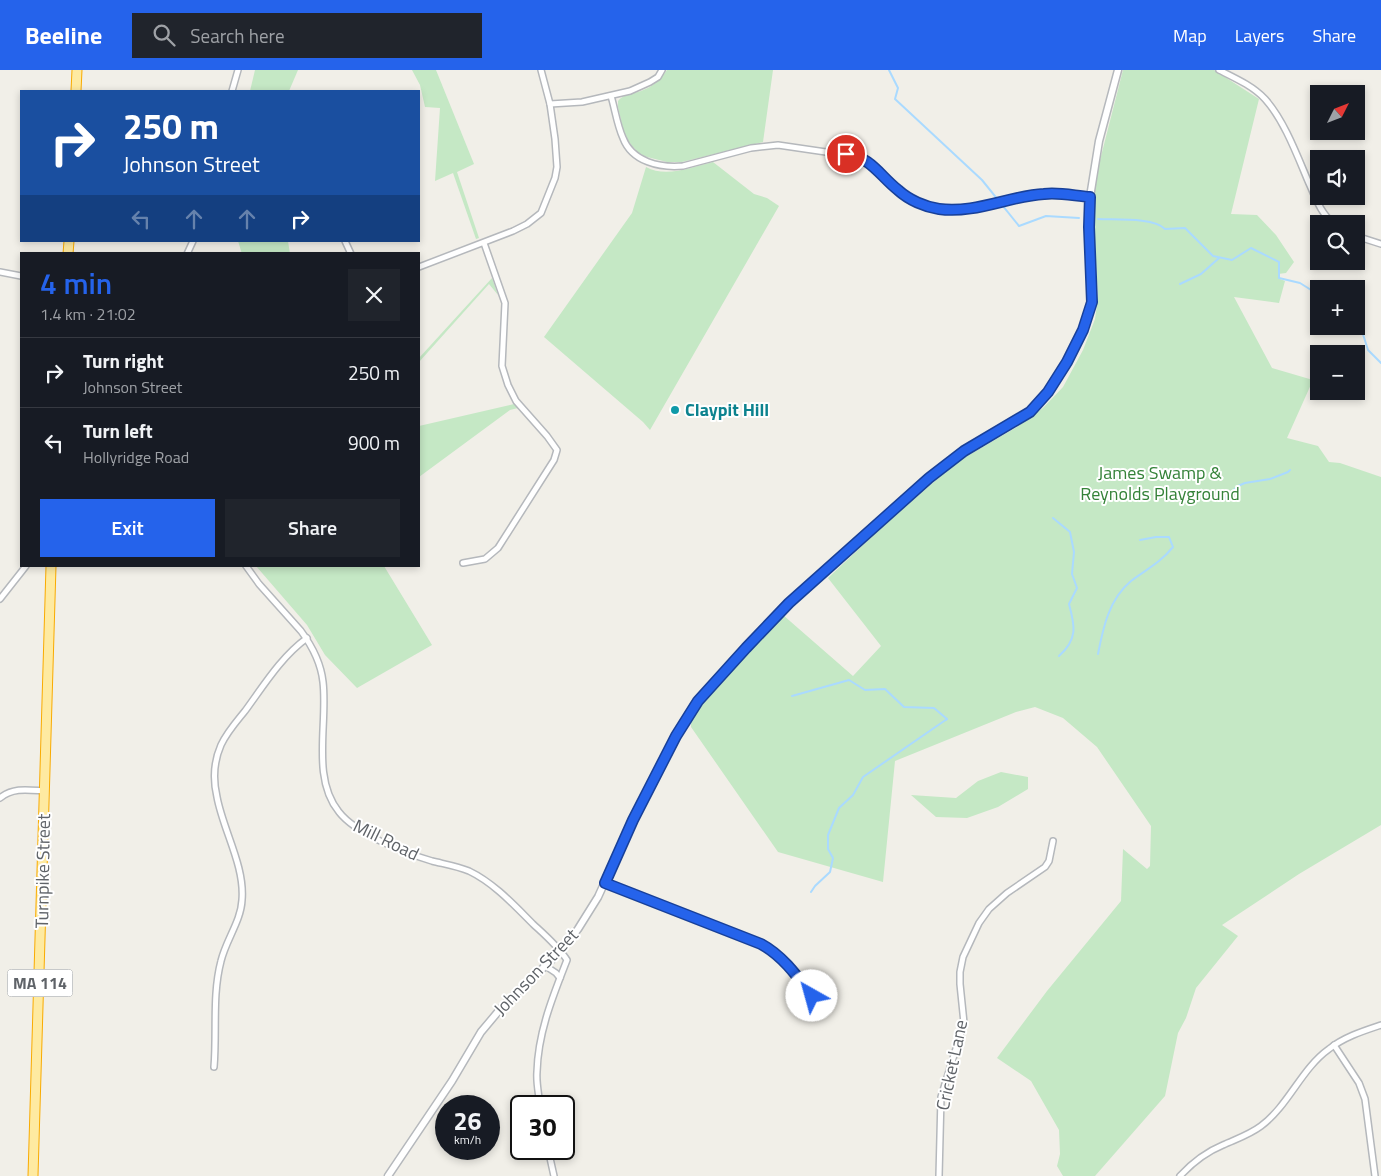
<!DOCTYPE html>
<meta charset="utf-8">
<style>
:root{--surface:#171b24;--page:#20242c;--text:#f1f3f6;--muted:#9ea1a6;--line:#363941;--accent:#2563eb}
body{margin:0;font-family:"Titillium Web",sans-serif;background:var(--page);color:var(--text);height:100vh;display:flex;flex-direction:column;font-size:19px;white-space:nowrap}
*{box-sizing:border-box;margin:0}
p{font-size:16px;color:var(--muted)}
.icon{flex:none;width:28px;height:28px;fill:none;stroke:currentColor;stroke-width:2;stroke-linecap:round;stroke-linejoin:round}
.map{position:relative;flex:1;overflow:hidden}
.panel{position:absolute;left:20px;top:182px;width:400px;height:315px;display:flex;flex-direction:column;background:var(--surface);border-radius:0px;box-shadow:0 2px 8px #0003}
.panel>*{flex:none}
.banner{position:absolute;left:20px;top:20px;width:400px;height:152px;border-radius:0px;box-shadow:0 2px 8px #0003;background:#1a4fa0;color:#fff;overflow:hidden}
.needle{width:32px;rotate:48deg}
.buttons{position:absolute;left:1310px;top:15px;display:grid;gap:10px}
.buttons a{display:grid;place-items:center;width:55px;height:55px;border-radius:0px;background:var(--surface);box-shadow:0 2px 8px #0003;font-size:25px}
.speed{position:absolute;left:435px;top:1025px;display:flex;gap:10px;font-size:25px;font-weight:700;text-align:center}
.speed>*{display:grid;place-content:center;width:65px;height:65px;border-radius:50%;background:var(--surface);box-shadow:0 2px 8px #0003;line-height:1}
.speed small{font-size:12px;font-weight:400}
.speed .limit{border:2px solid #111;border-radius:8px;background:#fff;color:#111}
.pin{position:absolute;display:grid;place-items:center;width:42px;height:42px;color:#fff;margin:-21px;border:2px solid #fff;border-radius:50%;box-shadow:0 1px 5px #0007}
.me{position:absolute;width:55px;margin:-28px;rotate:322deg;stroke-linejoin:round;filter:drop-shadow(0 0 4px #0008)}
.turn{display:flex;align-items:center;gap:18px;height:105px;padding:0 20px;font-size:22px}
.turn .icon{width:65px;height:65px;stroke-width:2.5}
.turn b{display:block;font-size:35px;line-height:42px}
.lanes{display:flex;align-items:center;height:48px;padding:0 20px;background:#0003;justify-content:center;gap:25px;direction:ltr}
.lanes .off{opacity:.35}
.round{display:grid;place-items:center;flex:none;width:52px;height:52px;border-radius:0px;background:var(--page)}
.head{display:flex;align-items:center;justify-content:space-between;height:85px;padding:0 20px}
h1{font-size:30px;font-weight:600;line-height:38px;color:var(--accent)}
.cta{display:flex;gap:10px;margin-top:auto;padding:10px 20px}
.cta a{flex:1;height:58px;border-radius:0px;background:var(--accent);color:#fff;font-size:20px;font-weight:600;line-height:58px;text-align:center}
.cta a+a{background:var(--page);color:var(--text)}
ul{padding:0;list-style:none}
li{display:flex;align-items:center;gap:15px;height:70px;padding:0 20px;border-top:1px solid var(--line)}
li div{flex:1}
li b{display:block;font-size:19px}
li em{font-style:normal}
header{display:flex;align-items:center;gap:30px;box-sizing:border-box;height:70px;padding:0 25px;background:var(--accent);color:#fff}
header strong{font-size:24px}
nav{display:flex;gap:28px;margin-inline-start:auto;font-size:18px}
.search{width:350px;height:45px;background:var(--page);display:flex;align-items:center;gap:12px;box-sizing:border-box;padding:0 18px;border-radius:0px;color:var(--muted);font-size:19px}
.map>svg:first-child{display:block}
.green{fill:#c5e8c5}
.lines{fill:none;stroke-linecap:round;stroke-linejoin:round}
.stream{stroke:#aadaff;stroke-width:2}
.minor-casing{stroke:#b5b8bc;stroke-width:8}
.tertiary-casing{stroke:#b5b8bc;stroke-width:9}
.trunk-casing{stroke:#f9ab00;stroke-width:11}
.minor{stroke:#fff;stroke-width:5}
.tertiary{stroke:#fff;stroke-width:6}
.trunk{stroke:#feeaa1;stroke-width:9}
.route-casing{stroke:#184099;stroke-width:12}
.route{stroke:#2563eb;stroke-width:9}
.culture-dot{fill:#0f9aa8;stroke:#fff;stroke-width:2}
.labels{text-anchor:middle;stroke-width:4;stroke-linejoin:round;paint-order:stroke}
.shield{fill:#fff;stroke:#8f9295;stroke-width:1}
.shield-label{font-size:16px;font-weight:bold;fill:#5f6368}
.culture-label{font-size:18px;font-weight:bold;fill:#0d838f;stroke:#fff;text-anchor:start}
.park-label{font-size:18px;fill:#348238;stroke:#fff}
.street-label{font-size:18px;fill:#5f6368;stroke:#fff}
</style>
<header>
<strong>Beeline</strong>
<div class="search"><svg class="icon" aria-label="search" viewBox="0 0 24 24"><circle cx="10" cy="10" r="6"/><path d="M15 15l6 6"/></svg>Search here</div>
<nav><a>Map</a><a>Layers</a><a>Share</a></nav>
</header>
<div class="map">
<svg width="1381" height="1106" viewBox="0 0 1381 1106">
<rect width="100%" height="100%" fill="#f1efe8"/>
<g class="green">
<path d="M255,0H298L289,21H250Z"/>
<path d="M412,0H436L474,94L457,102L479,168L476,169L453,103L435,111L440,38L425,37L420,15Z"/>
<path d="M667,0H773L763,72L682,92H667L647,87L638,83L629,72L623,59L618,37V31C623,24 633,24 641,21C652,17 661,10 667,0Z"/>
<path d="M1123,0H1214L1259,29L1231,144L1257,145L1276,165L1294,192L1286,203L1278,204L1280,209L1285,211L1279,233L1234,227L1272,298L1313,310L1287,368L1318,376L1329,392L1340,393L1381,407V755L1299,804L1222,855L1238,866L1196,918L1186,948L1178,963L1165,1026L1095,1106H1063L1057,1096L1060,1084L1059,1060L1031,1011L997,988L1047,921L1121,831L1123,779L1147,799L1150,796L1151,756L1097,677L1063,648L1035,637L1016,642L895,691L883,812L778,782L691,657V646L700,631L783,545L853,606L881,576L828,508L880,459L935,411L962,389L1017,357L1043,338L1063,317L1083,280L1095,249L1098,227L1093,135L1098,98Z"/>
<path d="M713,92L754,124L767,128L779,136L650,360L643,352L544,267L632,143L646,97C666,108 692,97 713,92Z"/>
<path d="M238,171H288L290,184H242Z"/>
<path d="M492,208L498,225L489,214L419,292V288Z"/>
<path d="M514,334L518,338L510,340L419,407V356Z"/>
<path d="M256,496H384L432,575L357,618L325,585L307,555Z"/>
<path d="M1001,702L1028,707V719L998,737L967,748L936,747L911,725L956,728L978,711Z"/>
</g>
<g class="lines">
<g class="stream">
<path d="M889,0L898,18L895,29L982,110L1019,156L1046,146L1079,148"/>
<path d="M1098,149C1114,150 1154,147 1165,159L1185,158L1213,186L1232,190L1251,178L1279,192V208L1300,213L1319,225"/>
<path d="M1180,214L1201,204L1219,188"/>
<path d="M1356,253L1361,258L1368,280L1381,293"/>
<path d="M1224,429L1238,416L1245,413L1270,409L1288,402L1290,400"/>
<path d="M1053,448L1070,462L1074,482L1072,504L1077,518L1069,534C1075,556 1078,569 1059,586"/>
<path d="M1098,584C1103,558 1109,529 1131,511C1147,499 1160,493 1173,477L1169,467H1156L1140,470"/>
<path d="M792,626L849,610L865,620L885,619L904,637L934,638L947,649"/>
<path d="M811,822L815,816L830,802L833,788L828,779V765L839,738L853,725L863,707L947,649L946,650"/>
</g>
<g class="minor-casing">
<g id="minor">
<path d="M1219,0C1235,8 1253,16 1265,29C1284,50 1297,85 1308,111C1315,126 1320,143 1334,154"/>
<path d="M232,21L238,0"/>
<path d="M611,26C615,39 617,55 623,68C632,92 660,98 683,96L751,78L778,75L860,87L874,96L893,116L905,126L925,135L938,139H960L977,137L1044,124L1090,127"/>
<path d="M550,34L582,32L630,21L650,12L658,7L662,0"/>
<path d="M1356,166L1381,174"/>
<path d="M345,171L351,184"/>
<path d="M187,184L193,171"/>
<path d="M419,197L513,161L527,154L541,143L555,108L557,97L555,69L550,34L541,0"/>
<path d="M0,202L21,206"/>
<path d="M463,493L485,489L498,478L554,390L557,380L547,366L516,331L508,315L502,296L505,233L484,173"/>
<path d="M246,496L259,514L301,561C312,576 321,593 323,612C328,653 311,708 339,742C356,764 405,783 432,791C444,794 457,796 469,801C494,813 514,835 533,854C545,865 558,876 567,890C553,926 538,962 537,1002C536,1013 539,1025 540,1036"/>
<path d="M0,529L26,496"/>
<path d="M0,728C13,717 29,720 44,721"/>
<path d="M605,813L761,874C783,886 797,906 812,926"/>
<path d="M544,895L556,903L560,908"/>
<path d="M1334,975L1359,1013L1365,1029L1375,1106"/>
<path d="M214,997C217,962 212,925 221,891C226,870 241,851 242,830C245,796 223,760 217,727C213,710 214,691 221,675C227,662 237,651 245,641C264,615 281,587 307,568"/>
<path d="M548,1079L554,1106"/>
<path d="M939,1106L941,1027L964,953L960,914V902L963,887L979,853L989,839L1007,823L1045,797L1049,791L1053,771"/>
<path d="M1180,1106C1192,1093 1206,1082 1223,1075C1236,1069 1249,1065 1261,1056C1289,1035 1301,999 1329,979C1344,967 1363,961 1381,955"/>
</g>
</g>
<g class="tertiary-casing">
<path id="tertiary" d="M388,1106L452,1011L481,962L502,937L561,881L578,859L598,827L633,750L660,696L676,666L698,631L746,578L789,533L929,408L954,388L1031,342L1049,322L1067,292L1083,260L1092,232L1089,157L1090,127L1099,71L1118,0"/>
</g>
<g class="trunk-casing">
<g id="trunk">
<path d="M76,21L77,0"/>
<path d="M68,184L69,171"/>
<path d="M33,1106L51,496"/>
</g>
</g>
<use href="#minor" class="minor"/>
<use href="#tertiary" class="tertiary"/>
<use href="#trunk" class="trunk"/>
</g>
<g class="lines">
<g class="route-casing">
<path id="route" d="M812,926C797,906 783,886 761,874L605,813L633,750L676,666L698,631L746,578L789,533L929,408L964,381L1030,342L1048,322L1067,292L1083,260L1092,232L1089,157L1090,127C1075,126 1059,122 1044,124C1009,126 975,144 939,139C925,137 909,130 898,120C880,106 871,87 846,84"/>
</g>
<use href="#route" class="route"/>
</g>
<circle class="culture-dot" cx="675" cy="340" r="5"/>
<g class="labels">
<rect class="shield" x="7.5" y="899.5" width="65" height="27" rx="4"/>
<g class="shield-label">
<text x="40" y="919">MA 114</text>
</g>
<g class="culture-label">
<text x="685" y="346">Claypit Hill</text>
</g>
<g class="park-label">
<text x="1160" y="409">James Swamp &amp;<tspan x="1160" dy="21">Reynolds Playground</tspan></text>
</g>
<g class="street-label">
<text transform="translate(386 770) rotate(26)" y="6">Mill Road</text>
<text transform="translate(43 801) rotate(-89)" y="6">Turnpike Street</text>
<text transform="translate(536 902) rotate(-46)" y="6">Johnson Street</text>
<text transform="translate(952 995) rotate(-78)" y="6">Cricket Lane</text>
</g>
</g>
</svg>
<div class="buttons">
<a><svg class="needle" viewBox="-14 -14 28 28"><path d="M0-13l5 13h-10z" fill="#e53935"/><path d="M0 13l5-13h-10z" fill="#9ea1a6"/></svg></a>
<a><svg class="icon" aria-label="sound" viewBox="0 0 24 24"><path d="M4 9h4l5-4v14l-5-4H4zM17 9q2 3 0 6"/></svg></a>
<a><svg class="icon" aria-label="search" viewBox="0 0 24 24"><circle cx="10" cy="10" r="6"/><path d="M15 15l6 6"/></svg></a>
<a>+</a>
<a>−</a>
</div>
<div class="speed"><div>26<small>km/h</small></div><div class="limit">30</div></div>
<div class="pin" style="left:846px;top:84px;background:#d93025"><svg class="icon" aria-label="arrive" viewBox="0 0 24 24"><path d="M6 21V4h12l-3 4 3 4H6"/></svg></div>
<svg class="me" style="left:812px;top:926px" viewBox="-20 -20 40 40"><circle r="19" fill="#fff"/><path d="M0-13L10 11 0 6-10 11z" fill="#2563eb"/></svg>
<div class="banner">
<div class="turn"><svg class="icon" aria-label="right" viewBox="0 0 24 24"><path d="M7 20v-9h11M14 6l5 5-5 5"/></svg><div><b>250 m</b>Johnson Street</div></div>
<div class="lanes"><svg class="icon off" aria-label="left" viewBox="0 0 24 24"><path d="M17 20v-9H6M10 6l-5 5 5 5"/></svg><svg class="icon off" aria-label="ahead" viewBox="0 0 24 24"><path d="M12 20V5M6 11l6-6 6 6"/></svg><svg class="icon off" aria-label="ahead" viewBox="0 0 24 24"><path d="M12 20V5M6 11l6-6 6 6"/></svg><svg class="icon" aria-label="right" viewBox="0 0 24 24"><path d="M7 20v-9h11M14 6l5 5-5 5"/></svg></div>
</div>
<section class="panel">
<div class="head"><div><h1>4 min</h1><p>1.4 km · 21:02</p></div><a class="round"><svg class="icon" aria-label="close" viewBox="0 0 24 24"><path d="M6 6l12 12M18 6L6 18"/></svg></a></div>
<ul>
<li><svg class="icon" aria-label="right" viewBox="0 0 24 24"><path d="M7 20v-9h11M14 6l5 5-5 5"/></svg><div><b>Turn right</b><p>Johnson Street</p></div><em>250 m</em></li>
<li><svg class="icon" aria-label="left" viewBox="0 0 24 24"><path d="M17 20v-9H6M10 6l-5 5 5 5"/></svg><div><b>Turn left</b><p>Hollyridge Road</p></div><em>900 m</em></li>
</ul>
<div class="cta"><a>Exit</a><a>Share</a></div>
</section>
</div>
